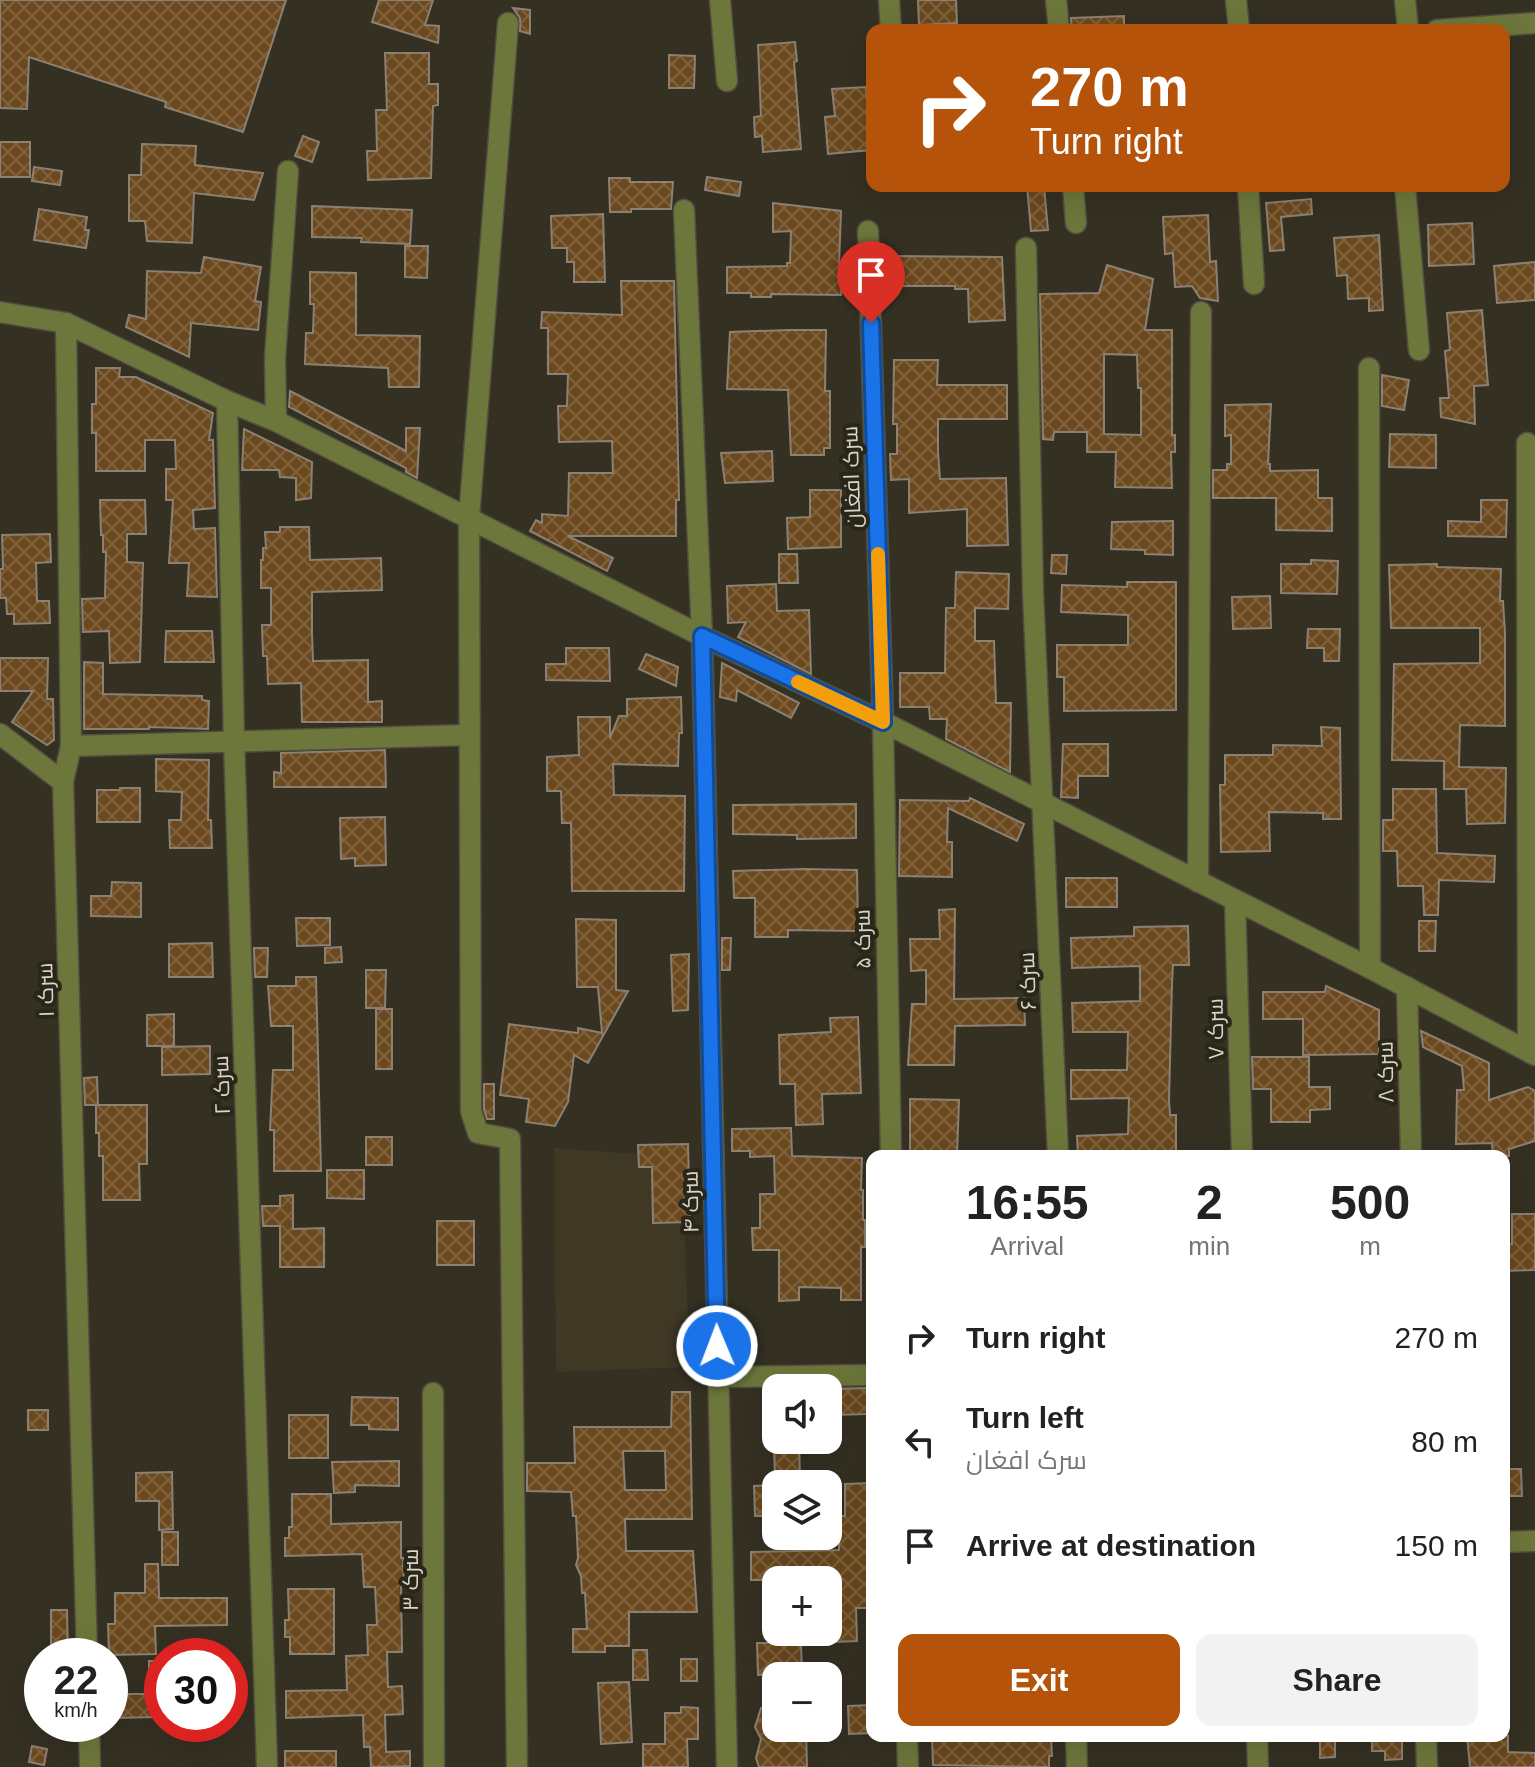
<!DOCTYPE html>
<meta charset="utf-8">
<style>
:root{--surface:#fff;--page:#f2f2f2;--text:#222;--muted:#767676;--accent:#b45309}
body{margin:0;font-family:Arial,Cairo,sans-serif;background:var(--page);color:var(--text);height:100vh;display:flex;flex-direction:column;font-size:30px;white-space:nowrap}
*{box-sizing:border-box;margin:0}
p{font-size:26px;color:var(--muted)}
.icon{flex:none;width:44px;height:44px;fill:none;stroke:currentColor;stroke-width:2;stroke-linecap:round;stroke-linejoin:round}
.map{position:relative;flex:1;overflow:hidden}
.panel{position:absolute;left:866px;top:1150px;width:644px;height:592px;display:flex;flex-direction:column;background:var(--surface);border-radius:16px;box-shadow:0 8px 32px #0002}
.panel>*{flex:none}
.guide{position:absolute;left:866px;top:24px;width:644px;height:168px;border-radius:16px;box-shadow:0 8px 32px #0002;background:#b45309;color:#fff;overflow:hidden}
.tools{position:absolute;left:762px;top:1374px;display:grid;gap:16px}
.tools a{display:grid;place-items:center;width:80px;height:80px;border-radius:16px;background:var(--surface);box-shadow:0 8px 32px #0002;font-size:40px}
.speed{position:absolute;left:24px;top:1638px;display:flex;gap:16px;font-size:40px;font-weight:700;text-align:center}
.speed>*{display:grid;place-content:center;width:104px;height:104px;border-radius:50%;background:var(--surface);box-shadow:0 8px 32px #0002;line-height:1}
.speed small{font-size:20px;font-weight:400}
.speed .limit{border:12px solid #d22;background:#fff;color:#111}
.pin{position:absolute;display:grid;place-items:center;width:68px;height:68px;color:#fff;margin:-82px -34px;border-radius:50% 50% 50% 0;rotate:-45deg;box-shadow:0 0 8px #0007}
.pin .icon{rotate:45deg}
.me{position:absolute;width:88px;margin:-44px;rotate:359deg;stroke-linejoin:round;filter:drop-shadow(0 0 6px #0008)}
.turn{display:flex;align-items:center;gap:28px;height:168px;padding:0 32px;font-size:36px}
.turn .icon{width:104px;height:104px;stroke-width:2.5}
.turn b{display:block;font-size:56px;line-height:68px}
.eta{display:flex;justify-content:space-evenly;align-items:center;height:136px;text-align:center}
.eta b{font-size:48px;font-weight:700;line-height:56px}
.cta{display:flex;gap:16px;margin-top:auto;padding:16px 32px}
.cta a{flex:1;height:92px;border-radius:16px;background:var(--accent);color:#fff;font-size:32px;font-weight:700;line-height:92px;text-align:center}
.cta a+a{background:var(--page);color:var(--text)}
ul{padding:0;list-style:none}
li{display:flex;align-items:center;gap:24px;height:104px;padding:0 32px}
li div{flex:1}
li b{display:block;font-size:30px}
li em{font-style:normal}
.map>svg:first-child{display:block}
.built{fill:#3f3824}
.building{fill:url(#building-cross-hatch);stroke:#8c8073;stroke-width:2;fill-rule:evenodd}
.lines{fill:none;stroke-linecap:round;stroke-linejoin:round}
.minor-casing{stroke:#514e41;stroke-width:23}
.minor{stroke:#6d773b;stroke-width:20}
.route-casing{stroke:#114b97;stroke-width:20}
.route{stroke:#1a73e8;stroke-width:14}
.slow{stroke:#f59e0b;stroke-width:14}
.labels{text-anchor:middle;stroke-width:8;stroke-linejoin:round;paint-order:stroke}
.street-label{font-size:22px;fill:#d7d4cc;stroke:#2a2618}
</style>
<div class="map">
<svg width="1535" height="1767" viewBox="0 0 1535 1767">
<defs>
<pattern id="building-cross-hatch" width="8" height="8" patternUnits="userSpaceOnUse" patternTransform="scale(2)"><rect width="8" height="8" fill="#6b481d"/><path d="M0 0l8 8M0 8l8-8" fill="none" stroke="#7f623d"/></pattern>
</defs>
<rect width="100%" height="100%" fill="#343022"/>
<path class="built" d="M554,1148L681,1157L690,1367L556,1372Z"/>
<g class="building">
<path d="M0,0H286L243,132L165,107L166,102L29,57L27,109L0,108Z"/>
<path d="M379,0H433L425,25L439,26L438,43L372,22Z"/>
<path d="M918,0H956L957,23L919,25Z"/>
<path d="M513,8L530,10V34L520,31V18Z"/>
<path d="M1124,16V30H1072L1071,18Z"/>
<path d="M795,42L797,61L794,62L801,149L763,152L762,136L755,137L754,117L761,116L758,45Z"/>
<path d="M385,53H429V84H438V105L433,106L431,178L368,180L367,151H377L376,110H387Z"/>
<path d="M669,55L695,56L694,88H669Z"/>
<path d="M866,87L871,150L828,154L825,117L835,116L832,89Z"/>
<path d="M303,136L319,142L312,162L295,156Z"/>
<rect x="0" y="142" width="30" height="35"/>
<path d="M142,144L196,146L195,165L263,173L254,200L194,193L192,243L147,241L145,221H129V175H141Z"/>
<path d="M34,167L62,171L60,185L32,181Z"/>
<path d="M707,177L741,182L739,196L705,190Z"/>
<path d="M609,178H630V182H673L671,209H631V212H610Z"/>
<path d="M1027,186H1044L1048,230L1031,231Z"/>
<path d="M1311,199L1312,214L1281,217L1284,250L1270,251L1266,203Z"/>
<path d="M773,203L841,211L839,264H842L841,295L771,294V297H751V293H727V267L787,266V263H790L791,231L773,232Z"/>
<path d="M312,206L412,210L410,244L361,242L362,238L312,237Z"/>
<path d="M39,209L87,217L85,230H89L86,248L34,240Z"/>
<path d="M603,214L605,282H574V262H567V248H552L551,216Z"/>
<path d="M1208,215L1210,262L1216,261L1218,301L1200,298L1192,286L1175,287L1173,253L1165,254L1163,217Z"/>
<path d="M1472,223L1474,264L1429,266L1428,225Z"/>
<path d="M1379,235L1383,310L1369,311V298L1348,299L1347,275L1337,276L1334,238Z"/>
<path d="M405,246H428L427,278L405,277Z"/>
<path d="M892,256L1002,257L1005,320L969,322L968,289H955V286H892Z"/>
<path d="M204,257L261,267L255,301L261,302L258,330L191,323L189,357L126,327L129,315L146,319L147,271L201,273Z"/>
<path d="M1535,262V300L1497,303L1494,266Z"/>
<path d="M1107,265L1153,279L1145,330H1172V435H1175V452H1171L1172,488L1115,487L1116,452H1087V432H1054L1053,440L1043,439L1040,294L1099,293ZM1104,354L1137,355L1138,388H1141V435L1104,434Z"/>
<path d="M310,272L356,273V335L420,336L419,387H389L388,368L305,364L306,333H313L314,304H310Z"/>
<path d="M621,281H674L679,500H676V536H568L613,558L607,571L530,531L536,520L542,523V514L568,516L569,473H613L612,441L559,442L558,406H567L568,374H548V328H541L542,312L622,315Z"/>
<path d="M1482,310L1488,385L1474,386L1475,424L1441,417L1440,398H1449L1445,351L1450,350L1447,313Z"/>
<path d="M788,330H826L825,391H830V448H824V455H791L788,390L727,389L730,332Z"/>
<path d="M894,360H938L937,385H1007V419H938V452L940,479L1006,478L1008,545L967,546V509L909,513V479L891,480L890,454H897V424H893Z"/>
<path d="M96,368H120L119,377H136L213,413L209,440H213L215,508L193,510L194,529L215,528L217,597L187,596L189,563H169L173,500H166V469H176L175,440H145V471H96V433H92V404H96Z"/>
<path d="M1382,375L1409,380L1404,410L1382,406Z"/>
<path d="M290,391L406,451V428H420L417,478L406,472V468L289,407Z"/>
<path d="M1271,404L1268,464H1270V471L1318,470V498H1332V531L1276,530V498H1213V470H1227V464H1231V435L1225,436V405Z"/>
<path d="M244,429L312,462L311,498L296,500V478L280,477L279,470H242Z"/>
<path d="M1390,434L1436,435V468L1389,467Z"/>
<path d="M772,451L773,481L725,483L721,453Z"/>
<path d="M810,490H841V547L788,549L787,518L810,517Z"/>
<path d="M100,500H145L146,534H127V562L143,563L140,662L110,663L109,631L83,632L82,599L105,598L106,552H103V535H101Z"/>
<path d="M1481,500H1507L1506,537L1448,536V521L1481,522Z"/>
<path d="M1173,521V555L1145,554V550L1111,549L1112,522Z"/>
<path d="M280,527H309L310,560L381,558L382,590L312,592V633L313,661L368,660V702L382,701V722H302L301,683L268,684L267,656H263L262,625H271V588H261V560H263V548H266L265,532H280Z"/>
<path d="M50,534L51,562L36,563L37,601H49L50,623L14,624V614H7L6,598H0V569H3L2,535Z"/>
<path d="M779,554H797L798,583H779Z"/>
<path d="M1052,555H1067L1066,574L1051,573Z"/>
<path d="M1311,560L1338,561L1337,594L1281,593V564H1311Z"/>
<path d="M1437,564V567L1501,569L1500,601H1503L1505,633V726L1460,725L1459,767L1506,768L1505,823L1467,824L1466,789H1444V761L1392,760L1394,664L1480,663V628H1391L1389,565Z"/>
<path d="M956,572L1009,574L1008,609L975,608V641H994L996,703H1011L1010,772L946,739L947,719H930L929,707H900V673H945L946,608H955Z"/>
<path d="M1127,582H1176V710L1064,711V677H1057V645H1128V615L1061,612L1062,585L1127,587Z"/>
<path d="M776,584L777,611L809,610L811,674L738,637L746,622L728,623L727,586Z"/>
<path d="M1270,596L1271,628L1233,629L1232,597Z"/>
<path d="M1308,629H1340L1339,661H1324V648H1307Z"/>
<path d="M166,631H212L214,662H165Z"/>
<path d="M566,648H609L610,681L546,680V664H566Z"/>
<path d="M646,654L678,667L676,686L639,669Z"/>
<path d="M0,658H48L47,699H53L54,740L47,745L12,722L33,691H0Z"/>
<path d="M84,662L103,663V694L202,696V700L209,701L208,729L149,727V729H84Z"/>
<path d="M722,663L799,703L791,718L737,690L736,701L720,697Z"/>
<path d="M681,697L682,733H679L678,766L613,764L614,795L685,796L684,891H572L571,823H562L561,791H547V757L579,755L578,717H610V738L619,716H627V699Z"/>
<path d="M1321,727L1340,728L1341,819H1323V813L1269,812L1270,851L1221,852L1220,785H1225V755H1273V745L1322,746Z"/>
<path d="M1063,744H1108V776H1078V798L1061,797Z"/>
<path d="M385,750L386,787H274V772L281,773V753Z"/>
<path d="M156,759L209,760L208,820H211L212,848H170L169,820H181L182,792L156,791Z"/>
<path d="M120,788H140V822H97V790H120Z"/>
<path d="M1393,789H1436L1437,853L1495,856L1494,882L1439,880L1438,915H1424L1423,886H1398L1397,851H1383V820H1393Z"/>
<path d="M970,798L1024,824L1017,841L948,808L947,842H952V877L899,876L900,800L969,801Z"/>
<path d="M856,804V838L797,839V835L733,834V805Z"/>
<path d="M385,817L386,865L355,866V858L341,859L340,818Z"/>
<path d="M803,869L857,870L858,931L788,930V937H755V898H734L733,871Z"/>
<rect x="1066" y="878" width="51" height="29"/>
<path d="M112,882L141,883V917L91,916V896H111Z"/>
<path d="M955,909L954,999L1024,998L1025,1025L955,1026L954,1065H908L912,1004H926V970L911,971L910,939H940L939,910Z"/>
<path d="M296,918H330V945L297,946Z"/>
<path d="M576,919L616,920V990L628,991L588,1063L574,1055L568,1102L555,1126L526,1122L529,1099L500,1095L509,1024L578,1033V1028L602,1033L598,987H577Z"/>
<path d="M1419,921H1436L1435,951H1419Z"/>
<path d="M1188,926L1189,965H1173L1172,983L1169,1100L1170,1115H1176V1156H1078L1077,1136L1128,1134L1129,1098L1071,1099V1070H1127L1128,1032H1073L1072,1003L1140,1001V966L1072,968L1071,938L1134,936V927Z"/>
<path d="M722,938H731L730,970H722Z"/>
<path d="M212,943L213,977H169V944Z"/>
<path d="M341,947L342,962L325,963V948Z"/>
<path d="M254,948H268L267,977H255Z"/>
<path d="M689,954L688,1010L673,1011L671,955Z"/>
<path d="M366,970H386L385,1008H366Z"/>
<path d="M296,977H316L321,1171H274V1130H270L273,1070H293V1026H271L268,986H296Z"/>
<path d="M1326,986L1379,1010V1054L1303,1055V1019H1263V992H1325Z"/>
<rect x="376" y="1009" width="16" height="60"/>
<path d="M174,1014V1046H147V1015Z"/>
<path d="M858,1017L861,1093L822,1094L823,1124L796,1125L795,1084H780L779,1035L831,1032L830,1018Z"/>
<path d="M1421,1031L1489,1063V1100L1528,1087L1535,1091V1141L1509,1149V1156H1493L1492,1143L1456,1144L1457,1090H1464L1462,1066L1423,1047Z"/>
<path d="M210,1046V1074L162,1075V1047Z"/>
<path d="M1252,1057H1309V1087H1330V1109L1310,1110V1122H1271V1089H1253Z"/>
<path d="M97,1077L98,1105H147V1164H139L140,1200H103V1156H99V1133H96V1105H85L84,1078Z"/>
<path d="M484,1084H494V1119H487L484,1109Z"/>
<path d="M910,1099L959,1100L957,1156H910Z"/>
<path d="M791,1128L792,1156L862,1158L861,1190H863V1220H865V1247H861V1300H841V1288L799,1287V1300L779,1301V1250H753L752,1228H760V1194H775L774,1156L750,1157V1151H732V1129Z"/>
<rect x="366" y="1137" width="26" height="28"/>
<path d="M688,1144L690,1222L653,1223L652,1167H639L638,1145Z"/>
<path d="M327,1170H364V1199L327,1198Z"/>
<path d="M293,1195V1229L324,1228V1267H280V1226H263L262,1206H280V1196Z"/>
<path d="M1512,1214H1535V1270L1504,1271V1245L1512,1244Z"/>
<rect x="437" y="1221" width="37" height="44"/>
<path d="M868,1388V1414L831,1415V1389Z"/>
<path d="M672,1392H690L692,1519H625L626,1551H693L697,1612H629V1646H605V1652H573V1629H587L585,1593H582L581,1576L576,1565L578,1558L576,1516H573L571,1492L527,1491V1463H575L574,1427H671ZM623,1451H665L666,1490H625Z"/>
<path d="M352,1397L398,1398V1430L369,1429V1425H351Z"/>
<rect x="28" y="1410" width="20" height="20"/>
<rect x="289" y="1415" width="39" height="43"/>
<path d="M774,1440H799L800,1481L775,1482Z"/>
<path d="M399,1461V1486L355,1485V1492L334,1493L332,1462Z"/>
<path d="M1504,1469H1521L1522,1496H1504Z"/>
<path d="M172,1472L173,1529L159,1530V1501H136V1473Z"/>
<path d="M870,1483L872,1608H856L857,1641L833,1642V1609H828V1580H751V1552L839,1550V1516H845V1484Z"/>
<path d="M776,1485V1516H755L754,1486Z"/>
<path d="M292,1494H331V1524L401,1522V1558H403L404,1585H401L402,1652H387L388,1687L402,1686L403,1714L385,1715L386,1752L410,1751V1766L371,1767L370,1747H364L363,1715L286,1718V1691L347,1690L346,1656L368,1655L367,1625H377L375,1587H364L362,1554L285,1556V1538H289V1527H292Z"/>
<rect x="162" y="1532" width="16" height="33"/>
<path d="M145,1564H158L159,1598H227V1625L155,1626L156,1654L109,1655L108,1624H115V1593H145Z"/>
<path d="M288,1589H334V1654H290V1637H285V1620H289Z"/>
<path d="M51,1610H67L68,1656H51Z"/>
<path d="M757,1643H801L802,1674L758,1675Z"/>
<path d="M633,1650H647L648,1680H633Z"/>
<rect x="681" y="1659" width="16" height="22"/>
<rect x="149" y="1661" width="13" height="29"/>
<path d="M629,1682L632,1742L601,1744L598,1683Z"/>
<path d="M112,1694H160V1717L112,1718Z"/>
<path d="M872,1705V1733L849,1734L848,1706Z"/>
<path d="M681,1707L698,1708V1739H687L688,1767H643V1744H665V1713H681Z"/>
<path d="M761,1708H776V1728H806L807,1767H759L756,1758L761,1739L755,1727Z"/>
<path d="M980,1736H1051L1052,1756H1049V1767L933,1765L932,1737Z"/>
<path d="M1320,1736H1335V1757L1320,1758Z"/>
<path d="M1372,1736H1402V1759L1385,1760V1751H1372Z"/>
<path d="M1467,1736H1508V1752L1535,1753V1767H1470Z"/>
<path d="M32,1746L47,1749L44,1765L29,1762Z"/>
<rect x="285" y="1751" width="51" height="16"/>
</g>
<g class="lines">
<g class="minor-casing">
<g id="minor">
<path d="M720,0L727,81"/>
<path d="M889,0L891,30"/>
<path d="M1056,0L1059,30"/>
<path d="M1236,0L1239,30"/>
<path d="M1405,0L1408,30"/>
<path d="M508,23L469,518L471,1111L478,1133L510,1139L517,1767"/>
<path d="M1437,30L1535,23"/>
<path d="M1073,186L1076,223"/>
<path d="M1248,186L1254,284"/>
<path d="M1405,186L1419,350"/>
<path d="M684,210L702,636L727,1767"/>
<path d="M868,231L883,722L891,1156"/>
<path d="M1026,248L1033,593L1058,1156"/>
<path d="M0,312L66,323L227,401L276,421L702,636L883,722L1370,968L1535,1055"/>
<path d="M66,323L71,746L63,782L87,1656"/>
<path d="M1369,368L1370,968"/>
<path d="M227,401L234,741L267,1767"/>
<path d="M276,421L275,358L288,171"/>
<path d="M1527,443L1528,1051"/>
<path d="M0,734L63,782"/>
<path d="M71,746L469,735"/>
<path d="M1198,882L1201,312"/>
<path d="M1235,900L1242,1156"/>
<path d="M1407,987L1411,1156"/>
<path d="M718,1377L872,1375"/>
<path d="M433,1393L434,1767"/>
<path d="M1504,1542L1535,1541"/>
<path d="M89,1724L90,1767"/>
<path d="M907,1736L908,1767"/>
<path d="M1076,1736L1077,1767"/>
<path d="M1257,1736L1258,1767"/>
<path d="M1426,1736L1427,1767"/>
</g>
</g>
<use href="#minor" class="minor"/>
</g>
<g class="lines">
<g class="route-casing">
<path id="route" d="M717,1346L702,636L883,722L871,323"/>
</g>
<use href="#route" class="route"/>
<path class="slow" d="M798,682L883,722L878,554"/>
</g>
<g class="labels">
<g class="street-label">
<text transform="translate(851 477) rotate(-92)" y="8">سرک افغان</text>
<text transform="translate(862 939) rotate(-91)" y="8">سرک ۵</text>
<text transform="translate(1027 981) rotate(-92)" y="8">سرک ۶</text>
<text transform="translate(45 990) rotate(-92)" y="8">سرک ۱</text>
<text transform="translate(1215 1029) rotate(-91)" y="8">سرک ۷</text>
<text transform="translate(1385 1072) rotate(-91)" y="8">سرک ۸</text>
<text transform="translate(221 1085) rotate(-92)" y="8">سرک ۲</text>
<text transform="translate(690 1202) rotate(-91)" y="8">سرک ۴</text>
<text transform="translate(410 1580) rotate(-90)" y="8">سرک ۳</text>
</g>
</g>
</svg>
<div class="tools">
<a><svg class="icon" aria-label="sound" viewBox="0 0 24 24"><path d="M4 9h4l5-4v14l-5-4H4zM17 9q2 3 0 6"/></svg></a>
<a><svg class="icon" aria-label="layers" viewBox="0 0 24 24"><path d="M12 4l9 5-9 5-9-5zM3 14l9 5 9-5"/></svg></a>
<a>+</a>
<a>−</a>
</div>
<div class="speed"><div>22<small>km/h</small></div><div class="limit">30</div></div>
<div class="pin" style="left:871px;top:323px;background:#d93025"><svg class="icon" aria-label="arrive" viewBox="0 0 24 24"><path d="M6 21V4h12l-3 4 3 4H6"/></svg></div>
<svg class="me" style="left:717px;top:1346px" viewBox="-20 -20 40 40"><circle r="17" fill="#1a73e8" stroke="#fff" stroke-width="3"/><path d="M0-11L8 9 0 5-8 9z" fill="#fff"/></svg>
<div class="guide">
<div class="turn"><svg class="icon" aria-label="right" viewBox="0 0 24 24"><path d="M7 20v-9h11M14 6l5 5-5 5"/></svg><div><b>270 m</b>Turn right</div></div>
</div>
<section class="panel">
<div class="eta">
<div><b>16:55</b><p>Arrival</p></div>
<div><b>2</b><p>min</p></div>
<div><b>500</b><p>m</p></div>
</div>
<ul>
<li><svg class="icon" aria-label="right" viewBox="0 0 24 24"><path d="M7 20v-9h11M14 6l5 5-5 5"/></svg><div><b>Turn right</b></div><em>270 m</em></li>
<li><svg class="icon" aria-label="left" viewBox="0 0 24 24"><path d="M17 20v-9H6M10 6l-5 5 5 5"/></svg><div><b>Turn left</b><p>سرک افغان</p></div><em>80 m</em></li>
<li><svg class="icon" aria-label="arrive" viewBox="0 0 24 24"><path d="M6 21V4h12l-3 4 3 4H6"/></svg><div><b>Arrive at destination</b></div><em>150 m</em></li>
</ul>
<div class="cta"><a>Exit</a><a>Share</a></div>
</section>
</div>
